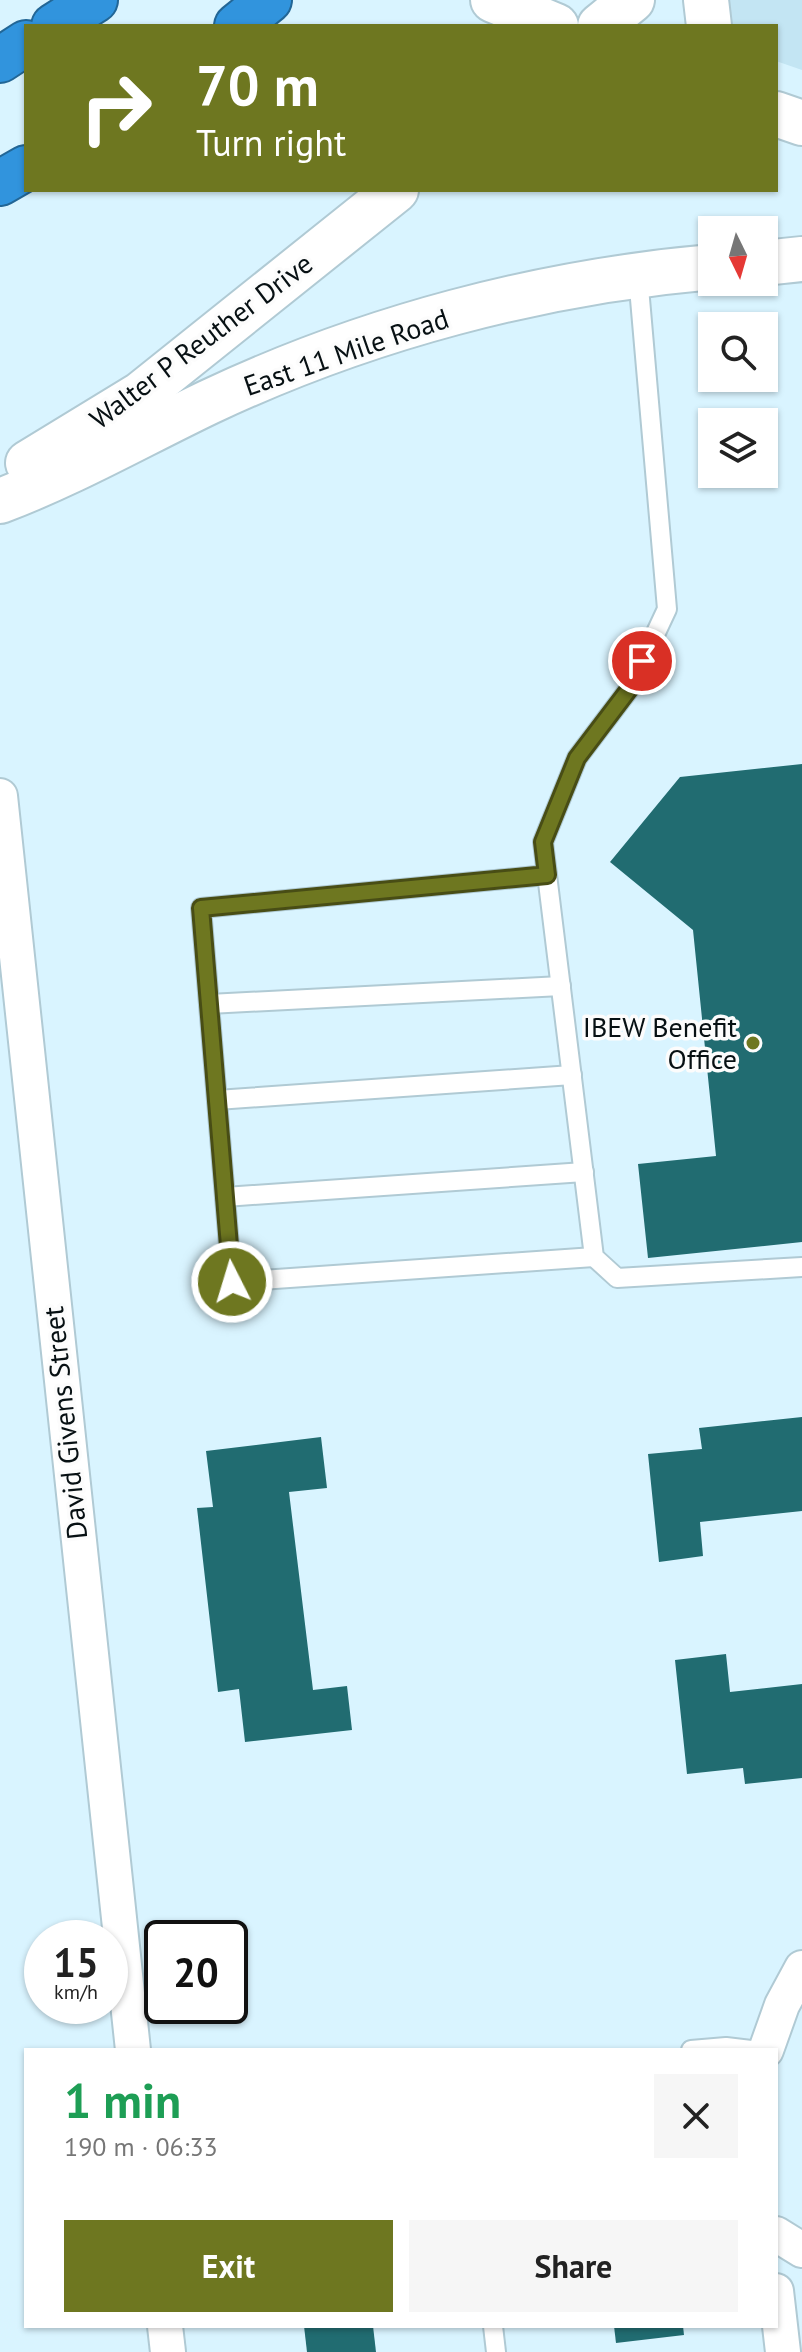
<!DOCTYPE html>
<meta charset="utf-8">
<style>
:root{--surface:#fff;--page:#f6f6f6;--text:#222;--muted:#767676;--accent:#6e7720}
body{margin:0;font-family:"PT Sans",sans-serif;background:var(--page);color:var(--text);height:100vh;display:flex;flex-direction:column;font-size:30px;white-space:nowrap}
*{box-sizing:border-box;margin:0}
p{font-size:26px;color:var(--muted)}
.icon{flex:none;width:44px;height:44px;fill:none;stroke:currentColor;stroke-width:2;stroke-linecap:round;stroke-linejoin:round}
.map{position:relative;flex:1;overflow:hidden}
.side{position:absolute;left:24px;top:2048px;width:754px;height:280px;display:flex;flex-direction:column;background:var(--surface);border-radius:0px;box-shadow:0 2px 6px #0004}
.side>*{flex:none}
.hud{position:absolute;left:24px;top:24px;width:754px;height:168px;border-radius:0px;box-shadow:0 2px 6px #0004;background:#6e7720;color:#fff;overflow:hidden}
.needle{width:52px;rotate:175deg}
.controls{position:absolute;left:698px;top:216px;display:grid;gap:16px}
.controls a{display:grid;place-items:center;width:80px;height:80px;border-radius:0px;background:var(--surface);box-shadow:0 2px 6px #0004;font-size:40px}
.speed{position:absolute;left:24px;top:1920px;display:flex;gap:16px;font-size:40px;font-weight:700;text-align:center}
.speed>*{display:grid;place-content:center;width:104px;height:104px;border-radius:50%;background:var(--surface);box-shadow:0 2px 6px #0004;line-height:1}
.speed small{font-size:20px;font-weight:400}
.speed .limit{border:4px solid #111;border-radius:12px;background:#fff;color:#111}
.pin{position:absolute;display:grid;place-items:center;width:68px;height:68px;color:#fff;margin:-34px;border:4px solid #fff;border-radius:50%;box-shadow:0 2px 8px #0007}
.me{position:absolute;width:88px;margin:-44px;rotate:355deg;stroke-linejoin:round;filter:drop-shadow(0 0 6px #0008)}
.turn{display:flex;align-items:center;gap:28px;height:168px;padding:0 40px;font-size:36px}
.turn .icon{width:104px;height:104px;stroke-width:2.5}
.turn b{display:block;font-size:56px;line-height:68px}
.round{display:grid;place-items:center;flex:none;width:84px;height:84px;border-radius:0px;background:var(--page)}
.summary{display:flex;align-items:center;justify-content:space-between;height:136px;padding:0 40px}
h1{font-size:48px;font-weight:700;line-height:60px;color:#1e9e55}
.cta{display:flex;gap:16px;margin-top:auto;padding:16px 40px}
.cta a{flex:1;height:92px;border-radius:0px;background:var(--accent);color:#fff;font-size:32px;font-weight:700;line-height:92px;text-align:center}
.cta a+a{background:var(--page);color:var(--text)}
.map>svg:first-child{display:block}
.built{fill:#c3e5f3}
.building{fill:#216c71}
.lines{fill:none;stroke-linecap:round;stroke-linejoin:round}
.lane-casing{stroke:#b0cad4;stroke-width:22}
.street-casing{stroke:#b0cad4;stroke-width:38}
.secondary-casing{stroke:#b0cad4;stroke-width:48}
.highway-casing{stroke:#226696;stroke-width:48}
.lane{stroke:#fff;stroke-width:18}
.street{stroke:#fff;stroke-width:34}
.secondary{stroke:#fff;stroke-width:44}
.highway{stroke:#3194dd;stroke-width:44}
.route-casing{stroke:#484d15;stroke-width:20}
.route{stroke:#6e7720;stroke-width:14}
.poi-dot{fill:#6e7720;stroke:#fcfcfc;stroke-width:3}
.labels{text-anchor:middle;stroke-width:7;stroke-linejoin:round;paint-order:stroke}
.street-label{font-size:28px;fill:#071013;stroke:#fcfcfc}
.poi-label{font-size:28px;fill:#071013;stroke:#fcfcfc;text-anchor:end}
</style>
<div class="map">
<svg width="802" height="2352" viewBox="0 0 802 2352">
<rect width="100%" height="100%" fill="#d9f4ff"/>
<path class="built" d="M725,0H802V70L776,61V26H728Z"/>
<g class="building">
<path d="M802,764V1242L648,1258L638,1164L716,1156L693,930L610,862L680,777Z"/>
<path d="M802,1417V1511L700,1522L703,1556L659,1562L648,1454L702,1449L699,1428Z"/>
<path d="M321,1437L327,1488L289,1492L313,1690L347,1686L352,1730L245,1742L239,1689L218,1692L197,1508L213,1507L206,1451Z"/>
<path d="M726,1654L730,1692L802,1684V1778L745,1784L743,1768L687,1774L675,1660Z"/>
<path d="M304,2326H373L376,2352H307Z"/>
<path d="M614,2326H683L684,2335L616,2343Z"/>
</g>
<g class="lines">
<g class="lane-casing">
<g id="lane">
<path d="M638,276L667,609L630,688L577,758L543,842L594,1257L617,1278L802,1267"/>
<path d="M547,875L201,908L232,1282L594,1257"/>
<path d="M209,1004L561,986"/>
<path d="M217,1100L572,1075"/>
<path d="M225,1197L584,1172"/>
<path d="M691,2050L726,2047L751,2050"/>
<path d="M493,2326L496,2352"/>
</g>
</g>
<g class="street-casing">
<g id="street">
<path d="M0,796L133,2050"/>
<path d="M766,2050L782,2005L802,1968"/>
<path d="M776,2234L802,2250"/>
<path d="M776,2291L783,2352"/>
<path d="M165,2326L168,2352"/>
</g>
</g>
<g class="secondary-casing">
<g id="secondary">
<path d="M493,0L556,26"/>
<path d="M706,0L709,26"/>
<path d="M600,26L632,0"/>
<path d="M776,114L802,123"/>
<path d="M764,263L802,259"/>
<path d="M28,463L141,394L396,190"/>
<path d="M0,501C74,473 138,436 209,402C366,328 539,282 712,267"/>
</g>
</g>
<g class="highway-casing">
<g id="highway">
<path d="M54,26L95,0"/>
<path d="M237,26L269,0"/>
<path d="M0,60L26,43"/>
<path d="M0,183L26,168"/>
</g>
</g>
<use href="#lane" class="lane"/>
<use href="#street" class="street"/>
<use href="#secondary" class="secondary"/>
<use href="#highway" class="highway"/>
</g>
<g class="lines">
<g class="route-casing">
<path id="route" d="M232,1282L201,908L547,875L543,842L577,758L630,688L642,661"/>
</g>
<use href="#route" class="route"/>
</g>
<circle class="poi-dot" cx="753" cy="1043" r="8"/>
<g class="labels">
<g class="street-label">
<text transform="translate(201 341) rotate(-37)" y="10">Walter P Reuther Drive</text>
<text transform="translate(346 352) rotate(-19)" y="10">East 11 Mile Road</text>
<text transform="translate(65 1423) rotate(-96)" y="10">David Givens Street</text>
</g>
<g class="poi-label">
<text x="737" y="1037">IBEW Benefit<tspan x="737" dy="32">Office</tspan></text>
</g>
</g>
</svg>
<div class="controls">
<a><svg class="needle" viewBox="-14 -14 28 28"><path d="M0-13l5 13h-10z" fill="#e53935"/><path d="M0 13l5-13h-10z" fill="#767676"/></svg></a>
<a><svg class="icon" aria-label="search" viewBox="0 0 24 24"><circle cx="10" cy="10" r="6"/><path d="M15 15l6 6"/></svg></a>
<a><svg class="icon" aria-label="layers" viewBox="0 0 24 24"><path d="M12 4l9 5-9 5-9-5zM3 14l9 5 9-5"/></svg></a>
</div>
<div class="speed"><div>15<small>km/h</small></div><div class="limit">20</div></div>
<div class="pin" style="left:642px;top:661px;background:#d93025"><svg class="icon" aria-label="arrive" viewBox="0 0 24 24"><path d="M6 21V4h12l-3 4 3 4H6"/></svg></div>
<svg class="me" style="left:232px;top:1282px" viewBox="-20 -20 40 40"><circle r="17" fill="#6e7720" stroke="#fff" stroke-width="3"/><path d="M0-11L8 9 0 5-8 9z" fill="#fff"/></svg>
<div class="hud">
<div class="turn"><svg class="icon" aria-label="right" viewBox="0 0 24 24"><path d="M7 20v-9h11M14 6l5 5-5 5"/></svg><div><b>70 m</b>Turn right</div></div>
</div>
<section class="side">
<div class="summary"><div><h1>1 min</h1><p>190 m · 06:33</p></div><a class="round"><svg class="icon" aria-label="close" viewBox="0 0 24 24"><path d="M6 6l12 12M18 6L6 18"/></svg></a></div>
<div class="cta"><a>Exit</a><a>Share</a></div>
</section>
</div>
